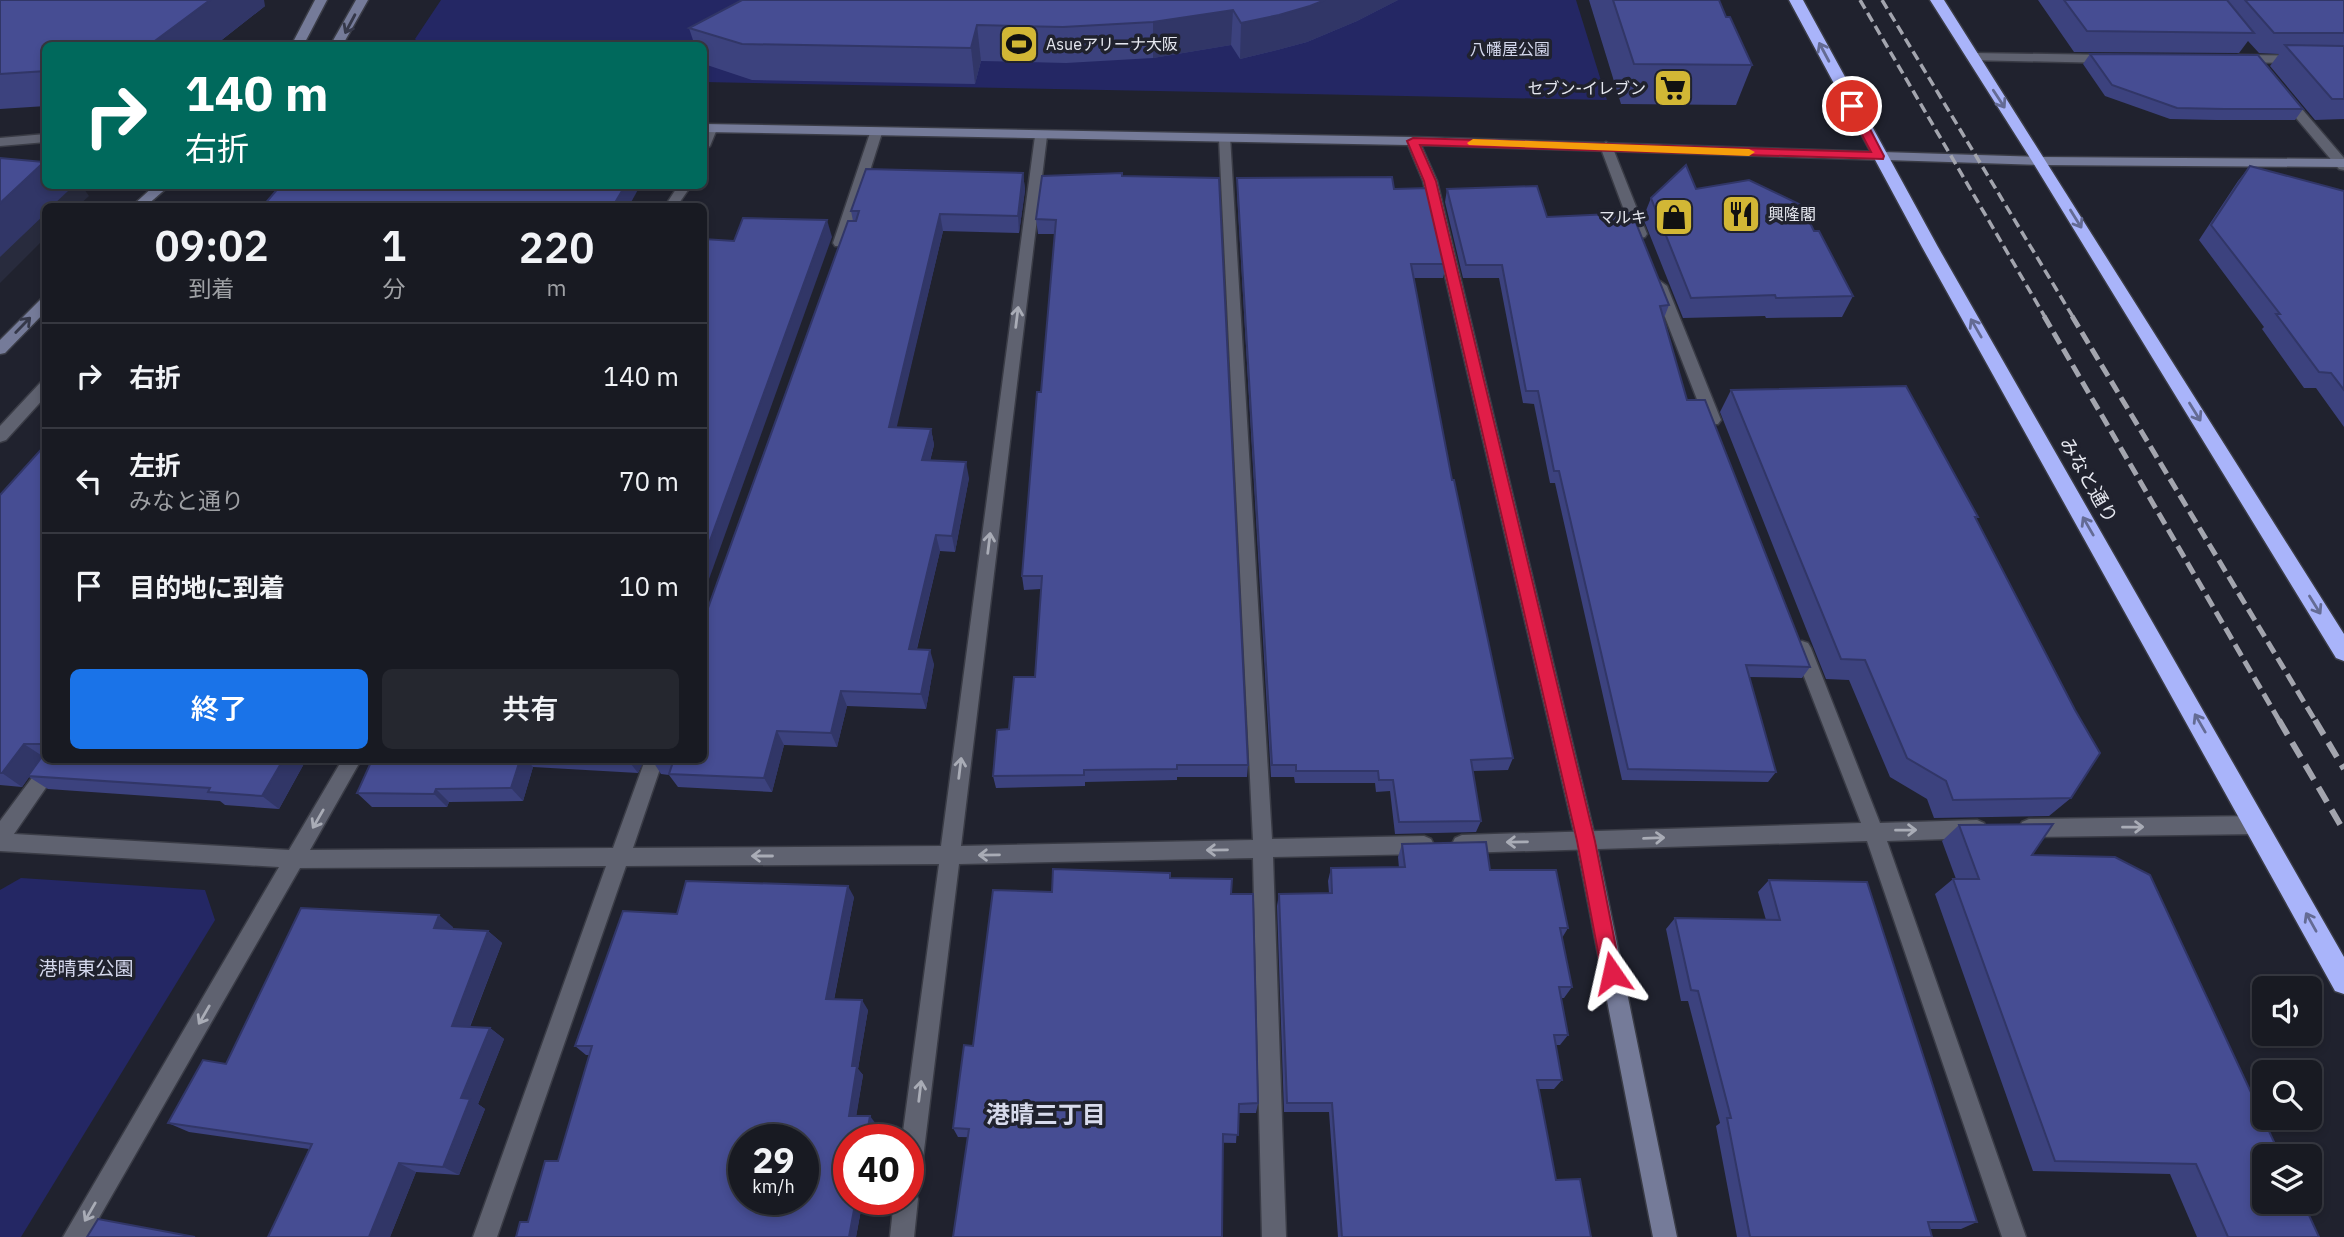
<!DOCTYPE html>
<html lang="ja">
<meta charset="utf-8">
<style>
:root{--surface:#181a22;--page:#25272f;--text:#f1f3f6;--muted:#9fa1a5;--line:#363840;--accent:#1a73e8}
body{margin:0;font-family:"IBM Plex Sans","Noto Sans JP",sans-serif;background:var(--page);color:var(--text);height:100vh;display:flex;flex-direction:column;font-size:26px;white-space:nowrap}
*{box-sizing:border-box;margin:0}
p{font-size:23px;color:var(--muted)}
.icon{flex:none;width:38px;height:38px;fill:none;stroke:currentColor;stroke-width:2;stroke-linecap:round;stroke-linejoin:round}
.map{position:relative;flex:1;overflow:hidden}
.drawer{position:absolute;left:42px;top:203px;width:665px;height:560px;display:flex;flex-direction:column;background:var(--surface);border-radius:10px;box-shadow:0 4px 10px #0003,0 0 0 2px var(--line)}
.drawer>*{flex:none}
.hud{position:absolute;left:42px;top:42px;width:665px;height:147px;border-radius:10px;box-shadow:0 4px 10px #0003,0 0 0 2px var(--line);background:#00695c;color:#fff;overflow:hidden}
.buttons{position:absolute;left:2252px;top:976px;display:grid;gap:14px}
.buttons a{display:grid;place-items:center;width:70px;height:70px;border-radius:10px;background:var(--surface);box-shadow:0 4px 10px #0003,0 0 0 2px var(--line);font-size:35px}
.speed{position:absolute;left:728px;top:1124px;display:flex;gap:14px;font-size:35px;font-weight:700;text-align:center}
.speed>*{display:grid;place-content:center;width:91px;height:91px;border-radius:50%;background:var(--surface);box-shadow:0 4px 10px #0003,0 0 0 2px var(--line);line-height:1}
.speed small{font-size:18px;font-weight:400}
.speed .limit{border:10px solid #d22;background:#fff;color:#111}
.pin{position:absolute;display:grid;place-items:center;width:60px;height:60px;color:#fff;margin:-30px;border:4px solid #fff;border-radius:50%;box-shadow:0 2px 7px #0007}
.me{position:absolute;width:77px;margin:-38px;rotate:349deg;stroke-linejoin:round;filter:drop-shadow(0 0 5px #0008)}
.turn{display:flex;align-items:center;gap:24px;height:147px;padding:0 28px;font-size:32px}
.turn .icon{width:91px;height:91px;stroke-width:2.5}
.turn b{display:block;font-size:49px;line-height:60px}
.eta{display:flex;justify-content:space-evenly;align-items:center;height:119px;text-align:center}
.eta b{font-size:42px;font-weight:600;line-height:49px}
.button{display:flex;gap:14px;margin-top:auto;padding:14px 28px}
.button a{flex:1;height:80px;border-radius:10px;background:var(--accent);color:#fff;font-size:28px;font-weight:600;line-height:80px;text-align:center}
.button a+a{background:var(--page);color:var(--text)}
ul{padding:0;list-style:none}
li{display:flex;align-items:center;gap:21px;height:105px;padding:0 28px;border-top:2px solid var(--line)}
li div{flex:1}
li b{display:block;font-size:26px}
li em{font-style:normal}
.map>svg:first-child{display:block}
.built{fill:#282b3d}
.green{fill:#242764}
.lines{fill:none;stroke-linecap:round;stroke-linejoin:round}
.street-casing{stroke:#3a3c46;stroke-width:3}
.secondary-casing{stroke:#3a3c46;stroke-width:3}
.highway-casing{stroke:#3a3c46;stroke-width:3}
.street{fill:#5f6270;fill-rule:evenodd}
.secondary{fill:#757b99;fill-rule:evenodd}
.highway{fill:#a9b4fa;fill-rule:evenodd}
.rail-far2{stroke:#a3a5ae;stroke-width:3.5;stroke-dasharray:10 5;stroke-linecap:butt}
.rail-far1{stroke:#a3a5ae;stroke-width:5;stroke-dasharray:13 6;stroke-linecap:butt}
.rail{stroke:#a3a5ae;stroke-width:6;stroke-dasharray:17 9;stroke-linecap:butt}
.wall{fill:#3c427e}
.shaded-wall{fill:#313667}
.building{fill:#464d93;stroke:#313667;stroke-width:2;fill-rule:evenodd}
.oneway{stroke:#353849}
.oneway2{stroke:#646b94}
.oneway3{stroke:#a9acb6}
.route{fill:#e11d48;stroke:#92132f;stroke-width:2}
.slow{fill:#f59e0b}
.labels{text-anchor:middle;stroke-width:7;stroke-linejoin:round;paint-order:stroke}
.far-poi-label{font-size:16px;fill:#e6e8f0;stroke:#20222e;text-anchor:start}
.far-park-label{font-size:16px;fill:#d4d8ed;stroke:#20222e}
.street-label{font-size:19px;fill:#e6e8f0;stroke:#20222e}
.park-label{font-size:19px;fill:#d4d8ed;stroke:#20222e}
.near-neighbourhood-label{font-size:24px;font-weight:bold;fill:#d8dbec;stroke:#20222e}
</style>
<div class="map">
<svg width="2344" height="1237" viewBox="0 0 2344 1237">
<rect width="100%" height="100%" fill="#20222e"/>
<path class="built" d="M0,171L46,186H82L89,196L78,206H46L45,238L0,283Z"/>
<g class="green">
<path d="M441,0H1576L1607,100L704,82V46H421L415,39Z"/>
<path d="M21,878L205,890L215,920L21,1237H0V890Z"/>
</g>
<g class="lines">
<g class="street-casing">
<g id="street">
<path d="M1972,53L2110,55L2116,59L2110,63L1968,60V54Z"/>
<path d="M2239,55L2344,56V64L2235,62V56Z"/>
<path d="M2285,93L2289,94L2344,158V170L2339,169L2281,100V94Z"/>
<path d="M711,125L717,129L710,146L704,150V132L707,126Z"/>
<path d="M876,129L882,133L847,243L845,246H835L833,243L870,133Z"/>
<path d="M1041,132L1047,136L961,846L1253,840L1219,139L1225,135L1230,136L1272,839L1424,836L1431,839L1434,845L1431,851L1424,854L1273,857L1286,1237H1262L1253,858L959,864L920,1183L915,1192L918,1199L914,1237H890L894,1199H908V1139H902L939,864L626,866L497,1237H473L606,866L300,868L88,1237H63L279,867L0,851V821L46,759L65,760L14,834L289,850L342,760H361L310,850L613,848L645,760H663L633,848L941,846L1035,136Z"/>
<path d="M46,134V142L0,146V138Z"/>
<path d="M1606,142L1612,146L1647,234L1645,237L1640,238L1633,234L1600,146Z"/>
<path d="M678,186H691L677,206H665Z"/>
<path d="M1660,281L1667,286L1721,420L1718,424H1708L1705,420L1653,286Z"/>
<path d="M46,381V396L6,440L0,442V426L41,382Z"/>
<path d="M1802,641L1808,643L1811,648L1880,823L1977,820L1984,823L1987,829L1984,835L1977,838L1887,841L2026,1237H2002L1867,841L1462,853L1455,850L1452,844L1455,838L1462,835L1861,823L1793,648L1796,643Z"/>
<path d="M2258,816L2265,819L2268,825L2265,831L2258,834L2029,837L2022,834L2019,828L2022,822L2029,819Z"/>
</g>
</g>
<g class="secondary-casing">
<g id="secondary">
<path d="M315,0H327L303,46H291Z"/>
<path d="M356,0H368L342,46H330Z"/>
<path d="M704,124L1413,137L2040,157L2344,159V167L2040,165L1421,145L1437,181L1596,841L1677,1237H1653L1576,841L1423,181L1408,145L704,132Z"/>
<path d="M154,186H169L146,206H132Z"/>
<path d="M46,297V311L5,353L0,354V340L41,299Z"/>
</g>
</g>
<g class="highway-casing">
<g id="highway">
<path d="M1789,0H1803L1938,247L2344,957V994L2335,991L1922,247Z"/>
<path d="M1930,0H1944L2344,634V661L2336,658L2032,161Z"/>
</g>
</g>
<use href="#street" class="street"/>
<use href="#secondary" class="secondary"/>
<use href="#highway" class="highway"/>
<g class="rail-far2">
<path d="M1860,0L2045,317"/>
<path d="M1882,0L2073,317"/>
</g>
<g class="rail-far1">
<path d="M2044,316L2280,722"/>
<path d="M2072,316L2316,722"/>
</g>
<g class="rail">
<path d="M2279,720L2344,831"/>
<path d="M2315,720L2344,769"/>
</g>
</g>
<g class="wall">
<path d="M0,0L265,6L214,46H46V106L0,109Z"/>
<path d="M1398,0L1357,21L1307,42L1277,50L1240,59L1231,45L1153,58L1066,63L981,61L975,84L752,80L704,64V46H695L689,28Z"/>
<path d="M1589,0H1719L1726,17L1752,65L1736,105L1621,104Z"/>
<path d="M2038,0H2344V119L2315,120L2270,66L2279,54L2259,53L2248,41L2239,53L2074,52Z"/>
<path d="M2090,54L2303,109L2295,120H2216L2170,119L2105,96L2083,64Z"/>
<path d="M2250,166L2344,191V427L2316,388H2304L2262,329L2264,327L2199,240L2238,181Z"/>
<path d="M1023,173L1025,190L1019,233L943,231L896,427L931,429L934,445L930,461L969,478L955,552L940,551L917,649L934,664L926,709L847,706L837,747L784,745L772,792L678,787L669,775L661,774L652,760L705,613L708,608L853,221L851,211Z"/>
<path d="M1122,176L1248,765L1247,777H1177V780L1085,782V786L996,788L993,776L1009,729L1035,677L1041,589L1024,590L1022,576L1041,392L1055,234H1038L1036,219Z"/>
<path d="M1237,178L1394,189L1446,264L1443,278H1414L1452,480L1513,758L1508,770L1473,771L1481,821L1476,832L1395,834L1390,791L1376,792L1375,783H1295L1294,777H1271L1237,192Z"/>
<path d="M1447,189L1547,217L1669,305L1664,318L1687,400L1810,667L1802,678L1749,677L1776,772L1768,782L1622,780L1555,483H1550L1534,404L1523,403L1499,278H1463L1445,202Z"/>
<path d="M1696,189L1814,231L1853,296L1842,317L1766,318L1765,316L1683,318L1643,218L1651,198Z"/>
<path d="M1731,390L1978,517L1976,519L2071,798L2049,816L1934,818L1927,799L1890,777L1849,680L1826,679L1720,412Z"/>
<path d="M46,444V760H306L279,809L225,805L220,801L48,789L29,777L22,787L0,785V495Z"/>
<path d="M372,760H644L638,773L533,767L523,801L449,802L447,807H372L357,793Z"/>
<path d="M1959,825L2032,855L2319,1237H2197L2170,1174L2033,1171L1935,894L1953,879H1956L1942,841Z"/>
<path d="M1402,844L1490,870L1568,928L1562,938L1572,987L1564,998H1561L1568,1035L1560,1045H1556L1562,1080L1554,1089H1539L1556,1180L1591,1237H1338L1329,1112H1284L1277,906L1279,894L1329,893L1328,881L1331,868H1399L1398,857Z"/>
<path d="M1170,878L1231,894L1258,1103L1256,1113H1238L1236,1143L958,1137L953,1128L973,1046L1052,892Z"/>
<path d="M1769,880L1977,1222L1961,1229H1930L1932,1237H1737L1716,1126L1720,1123L1688,1001H1681L1666,929L1675,918L1766,920L1758,892Z"/>
<path d="M854,897L834,1000L868,1010L858,1069L863,1075L856,1116L876,1124L873,1139H849V1199H863L856,1237H516L528,1222L558,1161L589,1055H586L575,1046L677,914Z"/>
<path d="M453,927V929L488,931L502,943L470,1027L490,1028L504,1039L478,1104L485,1109L459,1175L416,1172L390,1237H268L309,1149L189,1132L168,1123L226,1064Z"/>
</g>
<g class="shaded-wall">
<path d="M210,0H264L265,6L214,46H148Z"/>
<path d="M1325,0H1398L1357,21L1307,42L1277,50L1240,59L1241,23Z"/>
<path d="M1233,10L1231,45L1153,58V22Z"/>
<path d="M977,25L981,61L975,84L971,48Z"/>
<path d="M44,162L46,163V186H64L68,191L52,206H46V213L0,257V203Z"/>
<path d="M1023,173L1025,190L1019,233L1018,216Z"/>
<path d="M625,186H640L629,206H613Z"/>
<path d="M940,214L943,231L893,443L889,427Z"/>
<path d="M827,220L832,237L704,593V557Z"/>
<path d="M931,429L934,445L926,476L922,460Z"/>
<path d="M966,462L969,478L955,552L952,536Z"/>
<path d="M936,535L940,551L913,664L909,649Z"/>
<path d="M930,650L934,664L926,709L921,694Z"/>
<path d="M841,691L847,706L837,747L831,733Z"/>
<path d="M777,731L784,745L772,792L764,778Z"/>
<path d="M24,744L44,757L28,776L29,777L22,787L2,773Z"/>
<path d="M283,760H306L279,809L262,796Z"/>
<path d="M520,760H527L533,767L523,801L511,788Z"/>
<path d="M628,760H644L638,773Z"/>
<path d="M436,789L449,802L447,807L434,794Z"/>
<path d="M848,886L854,897L832,1009L826,999Z"/>
<path d="M439,915L453,927L448,940L434,928Z"/>
<path d="M488,931L502,943L466,1036L452,1026Z"/>
<path d="M862,1000L868,1010L858,1069L863,1075L855,1124L849,1116L852,1066Z"/>
<path d="M490,1028L504,1039L478,1104L485,1109L459,1175L443,1167L461,1098Z"/>
<path d="M870,1116L876,1124L873,1139H866Z"/>
<path d="M399,1163L416,1172L390,1237H369Z"/>
<path d="M856,1199H863L856,1237H849Z"/>
</g>
<g class="building">
<path d="M0,0H210L148,46H46V71L0,74Z"/>
<path d="M742,0H1325L1310,6L1279,15L1241,23L1233,10L1153,22L1063,27L977,25L971,48L742,44L689,28Z"/>
<path d="M1613,0H1719L1726,17H1730L1752,65L1634,64Z"/>
<path d="M2064,0H2227L2254,33L2087,31Z"/>
<path d="M2245,0H2344V33H2274Z"/>
<path d="M2285,45L2344,46V99H2332Z"/>
<path d="M2090,54L2258,55L2303,109H2224L2177,108L2112,85Z"/>
<path d="M0,158L44,162L0,203Z"/>
<path d="M1686,165L1696,189L1749,180L1801,205L1814,231H1819L1853,296L1776,298L1775,295L1691,298L1651,198Z"/>
<path d="M2250,166L2344,191V390L2331,373L2319,372L2276,314H2280L2211,225Z"/>
<path d="M866,169L1023,173L1018,216L940,214L889,427L931,429L922,460L966,462L952,536L936,535L909,649L930,650L921,694L841,691L831,733L777,731L764,778L669,774L673,762L652,760H704V614L708,608L848,221H856L859,211H851Z"/>
<path d="M1122,173V176L1219,178L1248,765H1177V769L1084,770V775L993,776L997,730L1009,729L1014,677H1035L1042,576H1022L1037,392H1041L1056,220L1036,219L1042,176Z"/>
<path d="M1392,177L1394,189L1428,188L1446,264H1411L1452,480H1454L1513,758L1471,760L1481,821L1399,822L1393,780H1379L1378,771H1296V765H1272L1237,178Z"/>
<path d="M280,186H625L613,206H263Z"/>
<path d="M1537,186L1547,217L1632,213L1669,305L1660,306L1687,400H1705L1810,667L1746,665L1776,772L1628,769L1559,471H1554L1538,391H1526L1502,265H1466L1447,189Z"/>
<path d="M743,218L827,220L704,557V239L734,241Z"/>
<path d="M1906,386L1978,517H1975L2075,710L2100,753L2071,798L1953,800L1946,781L1907,758L1865,660L1841,659L1731,390Z"/>
<path d="M46,444V744H24L2,773H0V495Z"/>
<path d="M46,751V760H283L262,796L208,792L210,788L28,776Z"/>
<path d="M372,760H520L511,788L436,789L434,794L357,793Z"/>
<path d="M2053,824L2032,855L2115,857L2150,875L2281,1157H2264V1202H2303L2319,1237H2228L2196,1164L2055,1161L1953,879H1979L1959,825Z"/>
<path d="M1486,842L1490,870H1556L1568,928H1560L1572,987H1559L1568,1035H1554L1562,1080H1537L1556,1180L1580,1179L1591,1237H1342L1332,1103H1287L1279,894L1332,893L1331,868L1405,867L1402,844Z"/>
<path d="M1053,869L1170,873V878L1232,879L1231,894H1253L1258,1103L1239,1104L1238,1135L1223,1134L1222,1237H953L969,1129L953,1128L964,1045L973,1046L993,890L1052,892Z"/>
<path d="M1769,880L1867,882L1977,1222H1928L1932,1237H1750L1727,1118H1731L1698,991L1691,990L1675,918L1780,920Z"/>
<path d="M686,881L848,886L826,999L862,1000L852,1066H857L849,1116H870L866,1139H849V1199H856L849,1237H516L520,1222H528L545,1161H558L592,1046H575L623,911L677,914ZM744,1139H803V1199H744Z"/>
<path d="M301,908L439,915L434,928L488,931L452,1026L490,1028L461,1098L470,1099L443,1167L399,1163L369,1237H268L312,1144L168,1123L203,1060L226,1064Z"/>
<path d="M98,1219L195,1237H87Z"/>
</g>
<defs><path id="oneway-shaft" d="M-6 0H5M1.5-3L5.5 0L1.5 3" fill="none" stroke-width="1.6" stroke-linecap="round" stroke-linejoin="round" transform="scale(1.75)"/></defs>
<g class="oneway">
<use href="#oneway-shaft" transform="translate(350 24) rotate(118)"/>
<use href="#oneway-shaft" transform="translate(23 325) rotate(-46)"/>
</g>
<g class="oneway2">
<use href="#oneway-shaft" transform="translate(1824 52) rotate(-118)"/>
<use href="#oneway-shaft" transform="translate(1999 99) rotate(57)"/>
<use href="#oneway-shaft" transform="translate(2076 219) rotate(58)"/>
<use href="#oneway-shaft" transform="translate(1976 328) rotate(-120)"/>
<use href="#oneway-shaft" transform="translate(2195 412) rotate(58)"/>
<use href="#oneway-shaft" transform="translate(2088 526) rotate(-120)"/>
<use href="#oneway-shaft" transform="translate(2315 605) rotate(58)"/>
<use href="#oneway-shaft" transform="translate(2200 723) rotate(-120)"/>
<use href="#oneway-shaft" transform="translate(2311 922) rotate(-119)"/>
</g>
<g class="oneway3">
<use href="#oneway-shaft" transform="translate(1017 317) rotate(-83)"/>
<use href="#oneway-shaft" transform="translate(989 543) rotate(-83)"/>
<use href="#oneway-shaft" transform="translate(960 768) rotate(-83)"/>
<use href="#oneway-shaft" transform="translate(318 819) rotate(120)"/>
<use href="#oneway-shaft" transform="translate(2133 827) rotate(-1)"/>
<use href="#oneway-shaft" transform="translate(1906 830) rotate(-1)"/>
<use href="#oneway-shaft" transform="translate(1654 838) rotate(-2)"/>
<use href="#oneway-shaft" transform="translate(1517 842) rotate(179)"/>
<use href="#oneway-shaft" transform="translate(1217 850) rotate(179)"/>
<use href="#oneway-shaft" transform="translate(989 855) rotate(179)"/>
<use href="#oneway-shaft" transform="translate(762 856) rotate(180)"/>
<use href="#oneway-shaft" transform="translate(204 1015) rotate(120)"/>
<use href="#oneway-shaft" transform="translate(920 1091) rotate(-83)"/>
<use href="#oneway-shaft" transform="translate(90 1212) rotate(120)"/>
</g>
<path class="route" d="M1852,103L1858,106L1884,156L1883,159L1420,145L1436,181L1595,841L1621,973L1619,979L1612,982L1605,979L1602,973L1577,841L1424,181L1407,141L1413,138L1871,152L1847,106Z"/>
<path class="slow" d="M1473,139L1749,149L1755,152L1749,156L1469,145L1467,143Z"/>
<defs>
<g id="stadium-square" transform="scale(2.0125)"><rect x="-9" y="-9" width="18" height="18" rx="4" fill="#d2b735" stroke="#20222e"/><path d="M0-5a6.5 5 0 1 0 0 10a6.5 5 0 1 0 0-10ZM-3.5-1.8h7v3.6h-7Z" fill="#111"/></g>
<g id="supermarket-square" transform="scale(2.0125)"><rect x="-9" y="-9" width="18" height="18" rx="4" fill="#d2b735" stroke="#20222e"/><path d="M-6-5.5h2.5l.6 2H6L4.5 2H-2.5L-4.4-4H-6ZM-1.5 3.2a1.3 1.3 0 1 0 .1 0ZM3 3.2a1.3 1.3 0 1 0 .1 0Z" fill="#111"/></g>
<g id="restaurant-square" transform="scale(2.0125)"><rect x="-9" y="-9" width="18" height="18" rx="4" fill="#d2b735" stroke="#20222e"/><path d="M-5-6h1v4h1v-4h1v4h1v-4h1v5L-1.5 .5V6h-2V.5L-5-1ZM5-6V6H3V1.5H1.5Q1.5-4 5-6Z" fill="#111"/></g>
<g id="shop-square" transform="scale(2.0125)"><rect x="-9" y="-9" width="18" height="18" rx="4" fill="#d2b735" stroke="#20222e"/><path d="M-5-2.5h2.3a2.7 3.5 0 0 1 5.4 0H5L5.5 6h-11ZM-1.5-2.5h3a1.5 2.3 0 0 0-3 0Z" fill="#111"/></g>
</defs>
<g fill-rule="evenodd">
<use href="#stadium-square" x="1019" y="44"/>
<use href="#supermarket-square" x="1673" y="88"/>
<use href="#restaurant-square" x="1741" y="214"/>
<use href="#shop-square" x="1674" y="217"/>
</g>
<g class="labels">
<g class="far-poi-label">
<text x="1046" y="50">Asueアリーナ大阪</text>
<text x="1646" y="94" text-anchor="end">セブン-イレブン</text>
<text x="1768" y="220">興隆閣</text>
<text x="1647" y="223" text-anchor="end">マルキ</text>
</g>
<g class="far-park-label">
<text x="1510" y="55">八幡屋公園</text>
</g>
<g class="street-label">
<text transform="translate(2089 480) rotate(60)" y="7">みなと通り</text>
</g>
<g class="park-label">
<text x="86" y="975">港晴東公園</text>
</g>
<g class="near-neighbourhood-label">
<text x="1046" y="1123">港晴三丁目</text>
</g>
</g>
</svg>
<div class="buttons">
<a><svg class="icon" aria-label="sound" viewBox="0 0 24 24"><path d="M4 9h4l5-4v14l-5-4H4zM17 9q2 3 0 6"/></svg></a>
<a><svg class="icon" aria-label="search" viewBox="0 0 24 24"><circle cx="10" cy="10" r="6"/><path d="M15 15l6 6"/></svg></a>
<a><svg class="icon" aria-label="layers" viewBox="0 0 24 24"><path d="M12 4l9 5-9 5-9-5zM3 14l9 5 9-5"/></svg></a>
</div>
<div class="speed"><div>29<small>km/h</small></div><div class="limit">40</div></div>
<div class="pin" style="left:1852px;top:106px;background:#d93025"><svg class="icon" aria-label="arrive" viewBox="0 0 24 24"><path d="M6 21V4h12l-3 4 3 4H6"/></svg></div>
<svg class="me" style="left:1612px;top:973px" viewBox="-20 -20 40 40"><path d="M0-17L14 15 0 8-14 15z" fill="#e11d48" stroke="#fff" stroke-width="4"/></svg>
<div class="hud">
<div class="turn"><svg class="icon" aria-label="right" viewBox="0 0 24 24"><path d="M7 20v-9h11M14 6l5 5-5 5"/></svg><div><b>140 m</b>右折</div></div>
</div>
<section class="drawer">
<div class="eta">
<div><b>09:02</b><p>到着</p></div>
<div><b>1</b><p>分</p></div>
<div><b>220</b><p>m</p></div>
</div>
<ul>
<li><svg class="icon" aria-label="right" viewBox="0 0 24 24"><path d="M7 20v-9h11M14 6l5 5-5 5"/></svg><div><b>右折</b></div><em>140 m</em></li>
<li><svg class="icon" aria-label="left" viewBox="0 0 24 24"><path d="M17 20v-9H6M10 6l-5 5 5 5"/></svg><div><b>左折</b><p>みなと通り</p></div><em>70 m</em></li>
<li><svg class="icon" aria-label="arrive" viewBox="0 0 24 24"><path d="M6 21V4h12l-3 4 3 4H6"/></svg><div><b>目的地に到着</b></div><em>10 m</em></li>
</ul>
<div class="button"><a>終了</a><a>共有</a></div>
</section>
</div>
